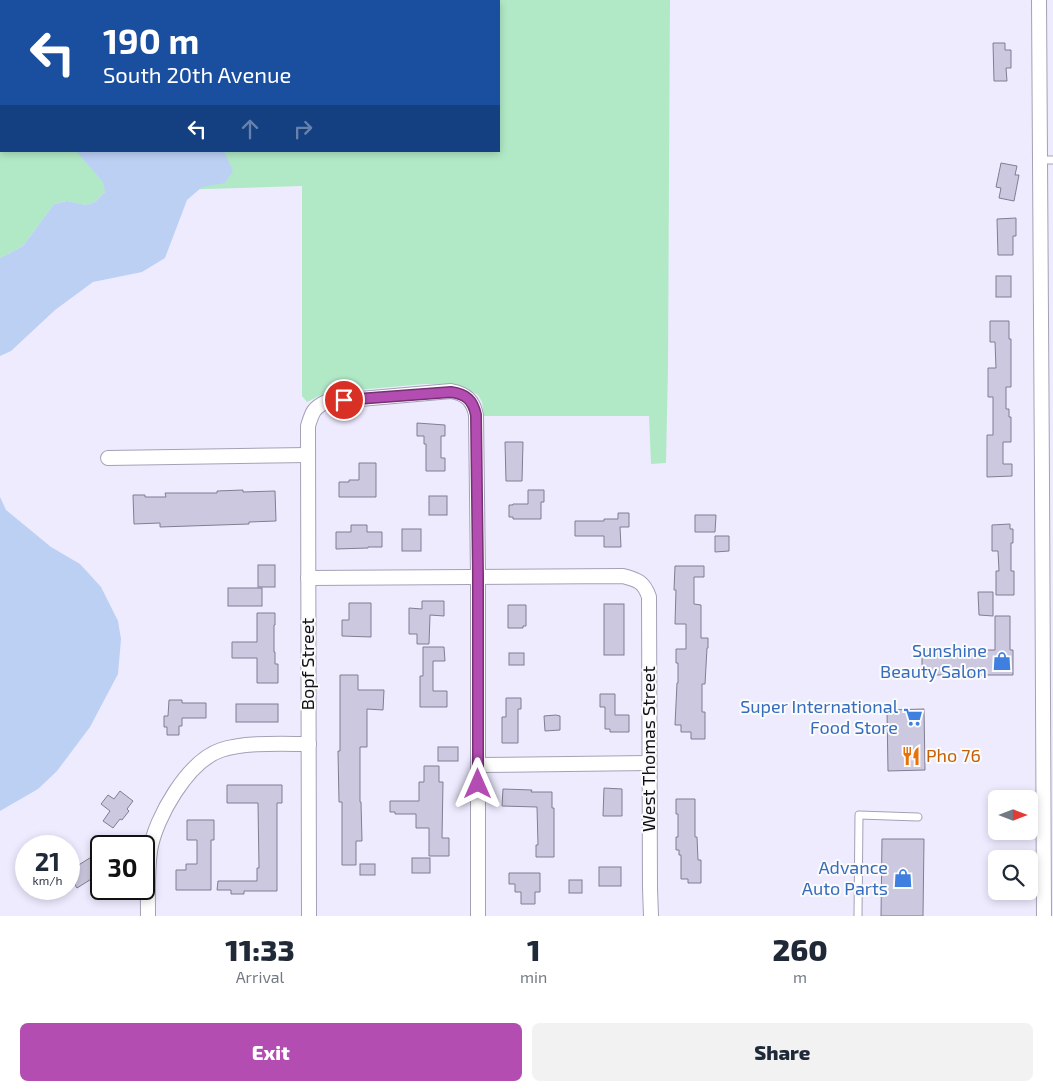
<!DOCTYPE html>
<style>
:root{--surface:#fff;--page:#f2f2f3;--text:#1f2937;--muted:#747a83;--accent:#b34db1}
body{margin:0;font-family:"Exo 2",sans-serif;background:var(--page);color:var(--text);height:100vh;display:flex;flex-direction:column;font-size:19px;white-space:nowrap}
*{box-sizing:border-box;margin:0}
p{font-size:16px;color:var(--muted)}
.icon{flex:none;width:28px;height:28px;fill:none;stroke:currentColor;stroke-width:2;stroke-linecap:round;stroke-linejoin:round}
.map{position:relative;height:916px;overflow:hidden}
.sheet{display:flex;flex-direction:column;background:var(--surface);flex:1}
.sheet>*{flex:none}
.guide{position:absolute;left:0px;top:0px;width:500px;height:152px;box-shadow:0 2px 8px #0003;background:#1a4fa0;color:#fff;overflow:hidden}
.needle{width:32px;rotate:90deg}
.fabs{position:absolute;left:988px;top:790px;display:grid;gap:10px}
.fabs a{display:grid;place-items:center;width:50px;height:50px;border-radius:8px;background:var(--surface);box-shadow:0 2px 8px #0003;font-size:25px}
.speed{position:absolute;left:15px;top:835px;display:flex;gap:10px;font-size:25px;font-weight:700;text-align:center}
.speed>*{display:grid;place-content:center;width:65px;height:65px;border-radius:50%;background:var(--surface);box-shadow:0 2px 8px #0003;line-height:1}
.speed small{font-size:12px;font-weight:400}
.speed .limit{border:2px solid #111;border-radius:8px;background:#fff;color:#111}
.pin{position:absolute;display:grid;place-items:center;width:42px;height:42px;color:#fff;margin:-21px;border:2px solid #fff;border-radius:50%;box-shadow:0 1px 5px #0007}
.me{position:absolute;width:55px;margin:-28px;rotate:0deg;stroke-linejoin:round;filter:drop-shadow(0 0 4px #0008)}
.turn{display:flex;align-items:center;gap:18px;height:105px;padding:0 20px;font-size:22px}
.turn .icon{width:65px;height:65px;stroke-width:2.5}
.turn b{display:block;font-size:35px;line-height:42px}
.lanes{display:flex;align-items:center;height:48px;padding:0 20px;background:#0003;justify-content:center;gap:25px;direction:ltr}
.lanes .off{opacity:.35}
.eta{display:flex;justify-content:space-evenly;align-items:center;height:85px;text-align:center}
.eta b{font-size:30px;font-weight:800;line-height:35px}
.button{display:flex;gap:10px;margin-top:auto;padding:10px 20px}
.button a{flex:1;height:58px;border-radius:8px;background:var(--accent);color:#fff;font-size:20px;font-weight:800;line-height:58px;text-align:center}
.button a+a{background:var(--page);color:var(--text)}
.map>svg:first-child{display:block}
.green{fill:#b1e9c6;fill-rule:evenodd}
.water{fill:#bcd0f4}
.building{fill:#ccc8df;stroke:#817d93}
.lines{fill:none;stroke-linecap:round;stroke-linejoin:round}
.service-casing{stroke:#a4a1b7;stroke-width:9}
.minor-casing{stroke:#a4a1b7;stroke-width:16}
.service{stroke:#fff;stroke-width:7}
.minor{stroke:#fff;stroke-width:14}
.route-casing{stroke:#743273;stroke-width:12}
.route{stroke:#b34db1;stroke-width:9}
.labels{text-anchor:middle;stroke-width:4;stroke-linejoin:round;paint-order:stroke}
.shop-label{font-size:18px;fill:#366cbe;stroke:#fbfbfb;text-anchor:end}
.street-label{font-size:18px;fill:#100f17;stroke:#fbfbfb}
.food-label{font-size:18px;fill:#c56008;stroke:#fbfbfb;text-anchor:start}
</style>
<div class="map">
<svg width="1053" height="916" viewBox="0 0 1053 916">
<rect width="100%" height="100%" fill="#eeebff"/>
<path class="green" d="M0,0H670L668,367L666,463L651,464L649,416H484L482,402L478,395L466,388L453,385L425,384L334,392L321,395L307,402L302,396V186L105,192L95,202L86,205L66,201L54,204L23,246L0,258ZM1,1H499V151H1Z"/>
<g class="water">
<path d="M76,151H224L233,171L225,183L202,187L187,200L165,258L142,272L93,282L55,310L11,351L0,356V258L23,246L54,204L67,201L86,205L95,202L105,192L103,182Z"/>
<path d="M0,497L6,510L51,547L80,564L101,587L118,621L121,639L118,674L90,727L57,771L38,789L0,811Z"/>
</g>
<g class="building">
<path d="M993,43H1005V50H1011V68H1006L1007,81H994Z"/>
<path d="M1001,163L1017,166L1015,175H1019L1014,201L999,198L1001,188L996,187Z"/>
<path d="M1016,218V236H1013V255H998L997,219Z"/>
<rect x="996" y="276" width="15" height="21"/>
<path d="M990,321H1009V339H1011V387H1006V409H1009V417H1011V442H1003V464H1012V476L987,477V435H993V397H988V368H996L995,342H990Z"/>
<path d="M417,423L445,425V436H441V458H445V471H426V444H424V436H417Z"/>
<path d="M505,442H523L522,481H506Z"/>
<path d="M359,463H376V497H339V482H349V480H359Z"/>
<path d="M243,490V492L275,491L276,521L249,522V524L160,527V523L134,524L133,495H145V497H166L165,493H217V491Z"/>
<path d="M528,490H544V502H541V519H513V517H509V505H513V504H528Z"/>
<rect x="429" y="496" width="18" height="19"/>
<path d="M618,513H629V527H620L621,547H604V536H575V521H604V519H618Z"/>
<path d="M695,515H716L715,532H695Z"/>
<path d="M1010,524V529H1013V543H1011V571H1014V595H996V571H999L998,551H992V525Z"/>
<path d="M351,525H367V532H382V547H368V548L336,549V532H351Z"/>
<rect x="402" y="529" width="19" height="22"/>
<path d="M715,536H729V551L715,552Z"/>
<rect x="258" y="565" width="17" height="22"/>
<path d="M675,566H704V577H694V604L701,605V638H708V648H707L705,684H702V712H705V739H691V732H681V725H675L677,683H678V663H676V649H686V624H675L676,590H674Z"/>
<rect x="228" y="588" width="34" height="18"/>
<path d="M978,592H993V616L979,615Z"/>
<path d="M422,601H444V616L430,615L429,644H417V634H409V608L422,609Z"/>
<path d="M349,603H371V637L342,636V620H349Z"/>
<rect x="604" y="604" width="20" height="51"/>
<path d="M508,605H526V626H523V628H508Z"/>
<path d="M257,613H275V625H274V652H275V664H278V683H257V658H232V642H257Z"/>
<path d="M995,616H1010V650H1013V675H922V650H995Z"/>
<path d="M423,647H444L445,661H433V691H447V707H420V676H423Z"/>
<rect x="509" y="653" width="15" height="12"/>
<path d="M340,675H358V690H384L383,710L367,709V747H360V802H361L362,841H356V865H342V802H339L338,751H340Z"/>
<path d="M600,694H615V715H629V732H610V729H605V707H600Z"/>
<path d="M506,698H521V709H518V743H502V717H506Z"/>
<path d="M169,700H182V703H206V718H182V726H179V735H167V727H164V716H168Z"/>
<rect x="236" y="704" width="42" height="18"/>
<path d="M924,709L925,770L888,771L887,710Z"/>
<path d="M556,715L560,716V730L545,731L544,716Z"/>
<rect x="438" y="747" width="20" height="14"/>
<path d="M424,766H439V782H443L442,838H449V856H429V828H416V814H395V812H390V801H419V782H424Z"/>
<path d="M227,785H282V803H277V891H244V894H231V890H217L218,881H257V868H259L258,803H227Z"/>
<path d="M604,788L622,789V816H603Z"/>
<path d="M503,789L532,790L531,792H552V808H554V857H536V845H538L537,807L502,806Z"/>
<path d="M120,791L133,801L127,809L129,811L122,820L120,819L113,828L103,821L110,811L101,804L108,795L114,799Z"/>
<path d="M676,799H695V837H697L698,860H701V883H688V879H681V855H679V850H676V837H678V814H676Z"/>
<path d="M187,820H214V840H211V890H176V870H186V864H197V840H187Z"/>
<path d="M882,839H924L923,916H881Z"/>
<path d="M101,851V873L77,888L69,875V871Z"/>
<rect x="412" y="858" width="18" height="15"/>
<rect x="360" y="864" width="15" height="11"/>
<rect x="599" y="867" width="22" height="19"/>
<path d="M509,873H540V892H535V904H521V892H515V884H509Z"/>
<rect x="569" y="880" width="13" height="13"/>
</g>
<g class="lines">
<g class="service-casing">
<g id="service">
<path d="M1041,160H1053"/>
<path d="M858,916L859,815L918,817"/>
</g>
</g>
<g class="minor-casing">
<g id="minor">
<path d="M1039,0C1042,305 1042,611 1044,916"/>
<path d="M108,458L308,455"/>
<path d="M308,578L623,576C638,580 644,582 649,597L650,888L651,916"/>
<path d="M478,765L649,763"/>
<path d="M148,916C148,894 147,872 150,851C155,818 188,761 221,750C245,742 282,744 309,744"/>
<path d="M309,916L308,426C312,413 313,408 326,402L451,391C466,394 473,400 476,415L478,576V916"/>
</g>
</g>
<use href="#service" class="service"/>
<use href="#minor" class="minor"/>
</g>
<g class="lines">
<g class="route-casing">
<path id="route" d="M344,400L451,392C466,394 473,400 476,415L478,576V784"/>
</g>
<use href="#route" class="route"/>
</g>
<defs>
<g id="shop-bare" transform="scale(1.5)"><path d="M-5-2.5h2.3a2.7 3.5 0 0 1 5.4 0H5L5.5 6h-11ZM-1.5-2.5h3a1.5 2.3 0 0 0-3 0Z" fill="#3f7fe0" stroke="#fbfbfb" stroke-width="2.5" paint-order="stroke"/></g>
<g id="supermarket-bare" transform="scale(1.5)"><path d="M-6-5.5h2.5l.6 2H6L4.5 2H-2.5L-4.4-4H-6ZM-1.5 3.2a1.3 1.3 0 1 0 .1 0ZM3 3.2a1.3 1.3 0 1 0 .1 0Z" fill="#3f7fe0" stroke="#fbfbfb" stroke-width="2.5" paint-order="stroke"/></g>
<g id="restaurant-bare" transform="scale(1.5)"><path d="M-5-6h1v4h1v-4h1v4h1v-4h1v5L-1.5 .5V6h-2V.5L-5-1ZM5-6V6H3V1.5H1.5Q1.5-4 5-6Z" fill="#e8710a" stroke="#fbfbfb" stroke-width="2.5" paint-order="stroke"/></g>
</defs>
<g fill-rule="evenodd">
<use href="#shop-bare" x="1002" y="661"/>
<use href="#supermarket-bare" x="913" y="717"/>
<use href="#restaurant-bare" x="911" y="756"/>
<use href="#shop-bare" x="903" y="878"/>
</g>
<g class="labels">
<g class="shop-label">
<text x="987" y="657">Sunshine<tspan x="987" dy="21">Beauty Salon</tspan></text>
<text x="898" y="713">Super International<tspan x="898" dy="21">Food Store</tspan></text>
<text x="888" y="874">Advance<tspan x="888" dy="21">Auto Parts</tspan></text>
</g>
<g class="street-label">
<text transform="translate(308 664) rotate(-90)" y="6">Bopf Street</text>
<text transform="translate(649 749) rotate(-90)" y="6">West Thomas Street</text>
</g>
<g class="food-label">
<text x="926" y="762">Pho 76</text>
</g>
</g>
</svg>
<div class="fabs">
<a><svg class="needle" viewBox="-14 -14 28 28"><path d="M0-13l5 13h-10z" fill="#e53935"/><path d="M0 13l5-13h-10z" fill="#747a83"/></svg></a>
<a><svg class="icon" aria-label="search" viewBox="0 0 24 24"><circle cx="10" cy="10" r="6"/><path d="M15 15l6 6"/></svg></a>
</div>
<div class="speed"><div>21<small>km/h</small></div><div class="limit">30</div></div>
<div class="pin" style="left:344px;top:400px;background:#d93025"><svg class="icon" aria-label="arrive" viewBox="0 0 24 24"><path d="M6 21V4h12l-3 4 3 4H6"/></svg></div>
<svg class="me" style="left:478px;top:784px" viewBox="-20 -20 40 40"><path d="M0-17L14 15 0 8-14 15z" fill="#b34db1" stroke="#fff" stroke-width="4"/></svg>
<div class="guide">
<div class="turn"><svg class="icon" aria-label="left" viewBox="0 0 24 24"><path d="M17 20v-9H6M10 6l-5 5 5 5"/></svg><div><b>190 m</b>South 20th Avenue</div></div>
<div class="lanes"><svg class="icon" aria-label="left" viewBox="0 0 24 24"><path d="M17 20v-9H6M10 6l-5 5 5 5"/></svg><svg class="icon off" aria-label="ahead" viewBox="0 0 24 24"><path d="M12 20V5M6 11l6-6 6 6"/></svg><svg class="icon off" aria-label="right" viewBox="0 0 24 24"><path d="M7 20v-9h11M14 6l5 5-5 5"/></svg></div>
</div>
</div>
<section class="sheet">
<div class="eta">
<div><b>11:33</b><p>Arrival</p></div>
<div><b>1</b><p>min</p></div>
<div><b>260</b><p>m</p></div>
</div>
<div class="button"><a>Exit</a><a>Share</a></div>
</section>
